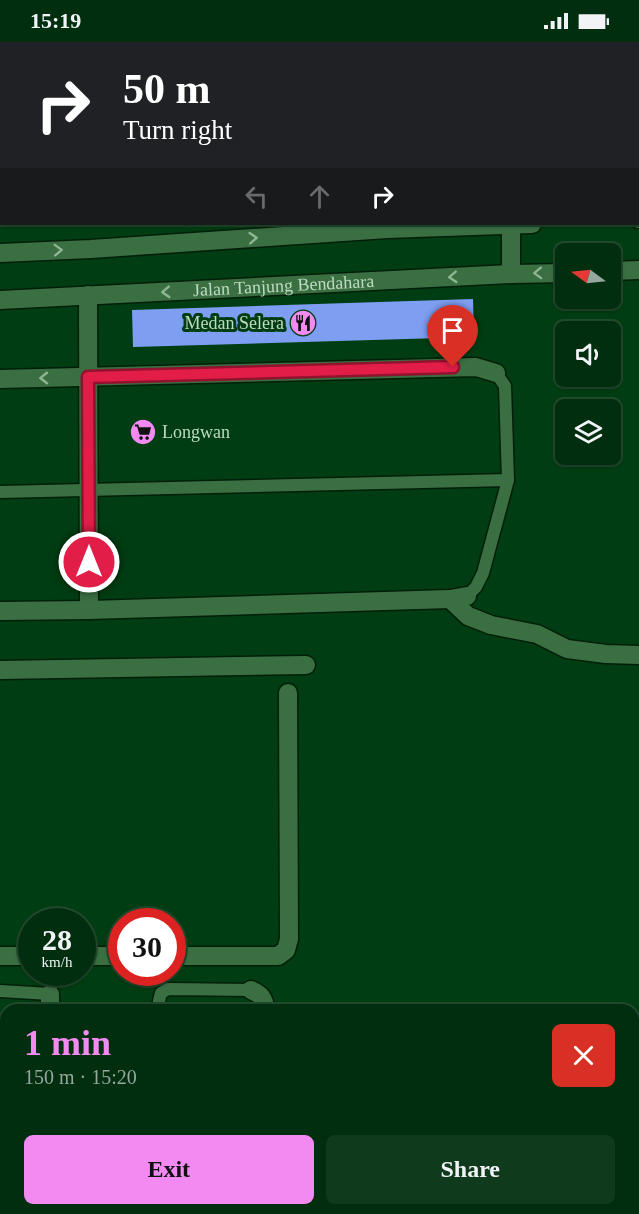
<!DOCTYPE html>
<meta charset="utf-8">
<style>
:root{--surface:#012e0e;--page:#0f3a1c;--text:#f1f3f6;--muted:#96a89e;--line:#234a2e;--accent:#f38af2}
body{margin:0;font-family:Georgia,serif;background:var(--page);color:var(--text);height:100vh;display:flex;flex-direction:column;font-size:22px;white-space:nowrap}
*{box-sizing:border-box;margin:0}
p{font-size:20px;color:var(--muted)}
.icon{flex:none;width:33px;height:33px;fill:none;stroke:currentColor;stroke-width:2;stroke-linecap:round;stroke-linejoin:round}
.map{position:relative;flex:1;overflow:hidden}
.panel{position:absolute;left:0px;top:962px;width:639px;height:212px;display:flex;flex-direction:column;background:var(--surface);border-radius:18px 18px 0 0;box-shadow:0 2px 4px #0004,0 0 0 2px var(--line)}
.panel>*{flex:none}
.top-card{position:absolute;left:0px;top:0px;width:639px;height:183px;box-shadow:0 2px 4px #0004,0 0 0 2px var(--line);background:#202124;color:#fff;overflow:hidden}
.needle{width:39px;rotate:285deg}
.buttons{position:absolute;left:555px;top:201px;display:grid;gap:12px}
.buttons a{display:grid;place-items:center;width:66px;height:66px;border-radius:9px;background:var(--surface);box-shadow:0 2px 4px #0004,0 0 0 2px var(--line);font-size:30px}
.speed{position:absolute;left:18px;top:866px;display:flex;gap:12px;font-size:30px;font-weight:700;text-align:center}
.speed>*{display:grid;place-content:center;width:78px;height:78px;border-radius:50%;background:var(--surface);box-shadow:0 2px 4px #0004,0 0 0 2px var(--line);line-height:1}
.speed small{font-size:15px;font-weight:400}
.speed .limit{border:9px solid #d22;background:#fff;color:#111}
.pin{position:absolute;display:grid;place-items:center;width:51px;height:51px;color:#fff;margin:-62px -26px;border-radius:50% 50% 50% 0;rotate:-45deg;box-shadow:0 0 6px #0007}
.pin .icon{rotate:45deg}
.me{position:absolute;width:66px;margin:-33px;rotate:0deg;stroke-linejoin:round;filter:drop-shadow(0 0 4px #0008)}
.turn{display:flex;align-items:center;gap:21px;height:126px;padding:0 24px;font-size:27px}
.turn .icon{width:78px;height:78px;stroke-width:2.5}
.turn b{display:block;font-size:42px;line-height:51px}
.lanes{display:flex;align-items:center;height:57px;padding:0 24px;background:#0003;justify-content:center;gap:30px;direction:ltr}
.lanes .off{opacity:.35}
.round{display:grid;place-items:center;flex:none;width:63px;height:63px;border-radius:9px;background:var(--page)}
.overview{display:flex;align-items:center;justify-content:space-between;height:102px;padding:0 24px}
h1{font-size:36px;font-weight:700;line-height:45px;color:var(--accent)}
.primary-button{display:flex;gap:12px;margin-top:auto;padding:12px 24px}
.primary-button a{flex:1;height:69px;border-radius:9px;background:var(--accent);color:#111;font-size:24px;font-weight:700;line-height:69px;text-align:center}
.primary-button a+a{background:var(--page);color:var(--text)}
.status{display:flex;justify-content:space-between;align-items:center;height:42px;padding:0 30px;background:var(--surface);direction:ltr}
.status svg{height:16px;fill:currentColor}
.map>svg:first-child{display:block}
.building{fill:#7e9ef2}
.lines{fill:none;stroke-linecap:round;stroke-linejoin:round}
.service-casing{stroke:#041f09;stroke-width:15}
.minor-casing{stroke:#041f09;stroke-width:21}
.secondary-casing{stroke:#041f09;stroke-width:21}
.service{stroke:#3a6f42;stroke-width:12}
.minor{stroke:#3a6f42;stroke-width:18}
.secondary{stroke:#3a6f42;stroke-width:18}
.oneway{stroke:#90b594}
.route-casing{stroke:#92132f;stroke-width:15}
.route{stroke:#e11d48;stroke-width:10}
.labels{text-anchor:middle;stroke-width:6;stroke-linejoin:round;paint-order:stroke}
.street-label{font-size:18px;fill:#bedac0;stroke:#013d12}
.poi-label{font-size:18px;fill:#bedac0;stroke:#013d12;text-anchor:end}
</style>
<div class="status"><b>15:19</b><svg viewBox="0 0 49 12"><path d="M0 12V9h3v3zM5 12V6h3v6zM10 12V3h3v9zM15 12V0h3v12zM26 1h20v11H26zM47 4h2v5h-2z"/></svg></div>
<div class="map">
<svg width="639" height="1172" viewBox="0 0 639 1172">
<rect width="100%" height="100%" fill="#013d12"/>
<path class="building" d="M473,257L474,295L133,305L132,268Z"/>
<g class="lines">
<g class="service-casing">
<g id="service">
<path d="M412,0V2"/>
<path d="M197,2V0"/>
<path d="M638,27H639"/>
<path d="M0,450L508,438"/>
<path d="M467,554L476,545L483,531L508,438L505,344L496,331"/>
<path d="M0,949L50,952"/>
<path d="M159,968V959L161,951L168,947L251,948"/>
<path d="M160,1167V1172"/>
</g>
</g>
<g class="minor-casing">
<g id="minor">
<path d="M509,0V2"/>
<path d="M598,0V2"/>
<path d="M85,2V0"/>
<path d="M311,2V0"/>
<path d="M638,132H639"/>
<path d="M88,253L89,568"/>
<path d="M0,337L476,325L496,331"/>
<path d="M450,557L468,574L491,583L537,592L567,607L606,612L639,613"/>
<path d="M0,569L89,568L450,557L467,554"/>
<path d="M0,628L306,623"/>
<path d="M0,914H32"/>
<path d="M82,914H122"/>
<path d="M172,914H278L286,908L289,897L288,651"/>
<path d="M251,948C260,952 265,956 265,968"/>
<path d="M50,952V968"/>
<path d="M56,1167V1172"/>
<path d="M255,1172L259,1167"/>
</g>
</g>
<g class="secondary-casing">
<g id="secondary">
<path d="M638,177H639"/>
<path d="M511,182V232"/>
<path d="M0,211L91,207L387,187L532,182"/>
<path d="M610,229L639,228"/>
<path id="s1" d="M0,258L511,232L566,231"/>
</g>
</g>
<use href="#service" class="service"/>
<use href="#minor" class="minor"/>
<use href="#secondary" class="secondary"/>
</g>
<defs><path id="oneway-chevron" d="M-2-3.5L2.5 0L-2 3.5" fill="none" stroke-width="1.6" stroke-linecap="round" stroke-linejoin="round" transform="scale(1.5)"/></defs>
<g class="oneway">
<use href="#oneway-chevron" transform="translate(253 196) rotate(-4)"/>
<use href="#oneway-chevron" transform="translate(58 208) rotate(-2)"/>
<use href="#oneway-chevron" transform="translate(538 231) rotate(178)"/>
<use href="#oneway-chevron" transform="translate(453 235) rotate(177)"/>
<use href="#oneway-chevron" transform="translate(166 250) rotate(177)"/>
<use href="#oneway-chevron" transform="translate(44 336) rotate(179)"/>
</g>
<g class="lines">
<g class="route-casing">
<path id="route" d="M89,520L88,335L453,325"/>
</g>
<use href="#route" class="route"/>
</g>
<defs>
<g id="restaurant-disc" transform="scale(1.35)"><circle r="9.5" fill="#f38af2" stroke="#013d12"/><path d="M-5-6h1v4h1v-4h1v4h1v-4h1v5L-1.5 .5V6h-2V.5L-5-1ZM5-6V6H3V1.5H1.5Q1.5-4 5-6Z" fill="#111"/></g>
<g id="supermarket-disc" transform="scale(1.35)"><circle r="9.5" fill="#f38af2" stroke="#013d12"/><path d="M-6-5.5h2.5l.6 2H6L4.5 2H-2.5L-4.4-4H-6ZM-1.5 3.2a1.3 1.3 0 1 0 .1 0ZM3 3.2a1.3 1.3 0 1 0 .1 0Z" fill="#111"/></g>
</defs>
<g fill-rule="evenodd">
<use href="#restaurant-disc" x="303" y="281"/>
<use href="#supermarket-disc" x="143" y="390"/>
</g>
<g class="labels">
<g class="street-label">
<text dy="6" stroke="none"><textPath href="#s1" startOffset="284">Jalan Tanjung Bendahara</textPath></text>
</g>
<g class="poi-label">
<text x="284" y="287">Medan Selera</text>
<text x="162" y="396" text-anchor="start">Longwan</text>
</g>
</g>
</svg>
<div class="buttons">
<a><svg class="needle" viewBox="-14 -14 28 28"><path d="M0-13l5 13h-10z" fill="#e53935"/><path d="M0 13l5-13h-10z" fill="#96a89e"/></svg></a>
<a><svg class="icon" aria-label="sound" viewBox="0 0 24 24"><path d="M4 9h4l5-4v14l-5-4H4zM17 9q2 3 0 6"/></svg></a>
<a><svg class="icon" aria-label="layers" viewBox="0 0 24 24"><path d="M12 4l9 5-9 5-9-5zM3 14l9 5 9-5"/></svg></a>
</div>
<div class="speed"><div>28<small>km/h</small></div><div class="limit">30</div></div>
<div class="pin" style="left:453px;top:325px;background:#d93025"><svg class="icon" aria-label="arrive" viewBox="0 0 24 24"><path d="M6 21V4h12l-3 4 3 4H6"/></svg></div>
<svg class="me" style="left:89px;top:520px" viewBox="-20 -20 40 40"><circle r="17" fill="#e11d48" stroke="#fff" stroke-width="3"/><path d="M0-11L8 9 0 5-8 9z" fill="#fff"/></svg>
<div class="top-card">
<div class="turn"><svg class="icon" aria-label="right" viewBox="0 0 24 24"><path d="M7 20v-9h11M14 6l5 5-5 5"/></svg><div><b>50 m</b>Turn right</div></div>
<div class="lanes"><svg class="icon off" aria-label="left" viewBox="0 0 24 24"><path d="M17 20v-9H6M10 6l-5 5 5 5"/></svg><svg class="icon off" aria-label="ahead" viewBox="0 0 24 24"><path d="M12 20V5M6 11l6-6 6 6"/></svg><svg class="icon" aria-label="right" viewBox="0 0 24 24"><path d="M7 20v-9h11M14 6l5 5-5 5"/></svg></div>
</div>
<section class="panel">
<div class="overview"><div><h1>1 min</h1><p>150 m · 15:20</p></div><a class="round" style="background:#d93025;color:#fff"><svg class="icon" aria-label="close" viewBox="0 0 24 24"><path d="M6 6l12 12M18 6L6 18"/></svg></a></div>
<div class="primary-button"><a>Exit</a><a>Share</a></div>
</section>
</div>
